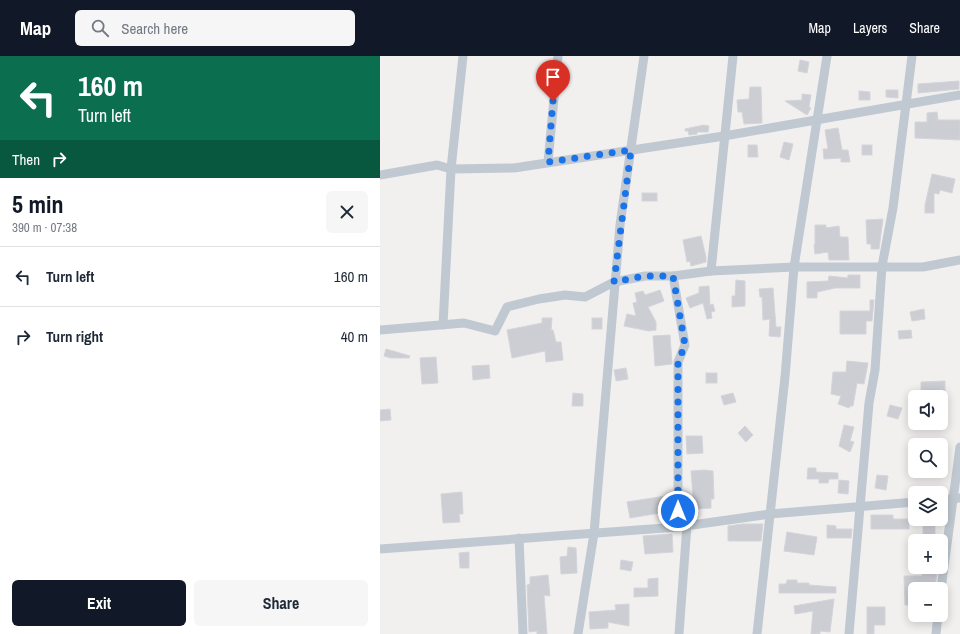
<!DOCTYPE html>
<meta charset="utf-8">
<style>
:root{--surface:#fff;--page:#f6f6f7;--text:#1f2937;--muted:#747a83;--line:#e0e1e3;--accent:#111827}
body{margin:0;font-family:"Archivo Narrow",sans-serif;background:var(--page);color:var(--text);height:100vh;display:flex;flex-direction:column;font-size:15px;white-space:nowrap}
*{box-sizing:border-box;margin:0}
p{font-size:13px;color:var(--muted)}
.icon{flex:none;width:22px;height:22px;fill:none;stroke:currentColor;stroke-width:2;stroke-linecap:round;stroke-linejoin:round}
.map{position:relative;flex:1;overflow:hidden}
.panel{display:flex;flex-direction:column;background:var(--surface);width:380px}
.panel>*{flex:none}
.hud{background:#0b6e4f;color:#fff;overflow:hidden}
.buttons{position:absolute;left:528px;top:334px;display:grid;gap:8px}
.buttons a{display:grid;place-items:center;width:40px;height:40px;border-radius:6px;background:var(--surface);box-shadow:0 2px 10px #0003;font-size:20px}
.pin{position:absolute;display:grid;place-items:center;width:34px;height:34px;color:#fff;margin:-41px -17px;border-radius:50% 50% 50% 0;rotate:-45deg;box-shadow:0 0 4px #0007}
.pin .icon{rotate:45deg}
.me{position:absolute;width:44px;margin:-22px;rotate:0deg;stroke-linejoin:round;filter:drop-shadow(0 0 3px #0008)}
.turn{display:flex;align-items:center;gap:14px;height:84px;padding:0 12px;font-size:18px}
.turn .icon{width:52px;height:52px;stroke-width:2.5}
.turn b{display:block;font-size:28px;line-height:34px}
.then{display:flex;align-items:center;height:38px;padding:0 12px;background:#0003;gap:8px;font-size:15px}
.round{display:grid;place-items:center;flex:none;width:42px;height:42px;border-radius:6px;background:var(--page)}
.head{display:flex;align-items:center;justify-content:space-between;height:68px;padding:0 12px}
h1{font-size:24px;font-weight:700;line-height:30px;color:var(--accent)}
.button{display:flex;gap:8px;margin-top:auto;padding:8px 12px}
.button a{flex:1;height:46px;border-radius:6px;background:var(--accent);color:#fff;font-size:16px;font-weight:700;line-height:46px;text-align:center}
.button a+a{background:var(--page);color:var(--text)}
ul{padding:0;list-style:none}
li{display:flex;align-items:center;gap:12px;height:60px;padding:0 12px;border-top:1px solid var(--line)}
li div{flex:1}
li b{display:block;font-size:15px}
li em{font-style:normal}
header{display:flex;align-items:center;gap:24px;box-sizing:border-box;height:56px;padding:0 20px;background:var(--accent);color:#fff}
header strong{font-size:19px}
nav{display:flex;gap:22px;margin-inline-start:auto;font-size:14px}
.search{width:280px;height:36px;background:var(--page);display:flex;align-items:center;gap:10px;box-sizing:border-box;padding:0 14px;border-radius:6px;color:var(--muted);font-size:15px}
main{display:flex;flex:1;min-height:0}
.map>svg:first-child{display:block}
.building{fill:#ccced4;stroke:#d3d5db}
.lines{fill:none;stroke-linecap:round;stroke-linejoin:round}
.street{stroke:#c0c9d1;stroke-width:9}
.route{stroke:#1a73e8;stroke-width:7;stroke-dasharray:0 12.6}
</style>
<header>
<strong>Map</strong>
<div class="search"><svg class="icon" aria-label="search" viewBox="0 0 24 24"><circle cx="10" cy="10" r="6"/><path d="M15 15l6 6"/></svg>Search here</div>
<nav><a>Map</a><a>Layers</a><a>Share</a></nav>
</header>
<main>
<section class="panel">
<div class="hud">
<div class="turn"><svg class="icon" aria-label="left" viewBox="0 0 24 24"><path d="M17 20v-9H6M10 6l-5 5 5 5"/></svg><div><b>160 m</b>Turn left</div></div>
<div class="then">Then<svg class="icon" aria-label="right" viewBox="0 0 24 24"><path d="M7 20v-9h11M14 6l5 5-5 5"/></svg></div>
</div>
<div class="head"><div><h1>5 min</h1><p>390 m · 07:38</p></div><a class="round"><svg class="icon" aria-label="close" viewBox="0 0 24 24"><path d="M6 6l12 12M18 6L6 18"/></svg></a></div>
<ul>
<li><svg class="icon" aria-label="left" viewBox="0 0 24 24"><path d="M17 20v-9H6M10 6l-5 5 5 5"/></svg><div><b>Turn left</b></div><em>160 m</em></li>
<li><svg class="icon" aria-label="right" viewBox="0 0 24 24"><path d="M7 20v-9h11M14 6l5 5-5 5"/></svg><div><b>Turn right</b></div><em>40 m</em></li>
</ul>
<div class="button"><a>Exit</a><a>Share</a></div>
</section>
<div class="map">
<svg width="580" height="578" viewBox="0 0 580 578">
<rect width="100%" height="100%" fill="#f2efef"/>
<g class="building">
<path d="M420,4L429,6L427,17L418,15Z"/>
<path d="M579,25V33L538,37V28Z"/>
<path d="M370,31H381L382,67L364,68L362,56H358L357,44L369,43Z"/>
<path d="M506,34H518V42L506,41Z"/>
<path d="M479,35L490,36V44H479Z"/>
<path d="M422,38L431,39L429,51L431,52L427,59L405,45L422,44Z"/>
<path d="M557,56L558,64H580V84L535,82V66H547V57Z"/>
<path d="M324,69L329,70L328,76H317V78L309,79L308,75H305V73Z"/>
<path d="M458,72L462,94H468L470,106H461V102L444,103L443,93H448L445,74Z"/>
<path d="M404,86L413,88L409,104L400,101Z"/>
<path d="M368,89H377L378,101H368Z"/>
<rect x="482" y="89" width="10" height="10"/>
<path d="M552,118L575,123L572,137L560,134L559,138L554,137V157H545V149Z"/>
<rect x="262" y="137" width="15" height="8"/>
<path d="M503,163L499,193H491V188H487L486,164Z"/>
<path d="M435,169H446V172L459,170L460,181H468L469,204H449L448,196L435,198L434,189L435,188Z"/>
<path d="M321,180L326,201V206L311,210L310,205L307,206L303,184Z"/>
<path d="M468,219H480V232H455L437,236V242H427V226L448,225L449,220L468,222Z"/>
<path d="M356,224L365,225V250L352,251V240H355Z"/>
<path d="M329,230L330,249L333,248L335,255L331,256L332,262L327,263L323,247L310,252L306,242L319,237V231Z"/>
<path d="M393,232L396,271H401L400,281L389,280L390,263L383,264L382,241H380L379,233Z"/>
<path d="M280,234L284,245L268,251L276,266V274L269,275L244,270L247,258L256,260L253,247L257,246L255,237L263,235L265,239Z"/>
<path d="M490,244H494L492,265H486V278H460V255H490Z"/>
<path d="M544,253L545,263L532,265L530,256Z"/>
<path d="M162,262H172L171,274H173L176,286H181L183,304L166,306L165,295L132,302L127,274L162,267Z"/>
<rect x="212" y="262" width="10" height="11"/>
<path d="M531,274L532,282L519,283L518,275Z"/>
<path d="M290,279L292,308L275,310L273,280Z"/>
<path d="M6,293L30,300L29,302H11L4,300Z"/>
<path d="M56,301L58,327L42,328L40,302Z"/>
<path d="M467,305L488,307L484,328L477,327L473,350H470L469,352L458,348L461,340L451,338L453,316H466Z"/>
<path d="M109,309L110,322L93,324L92,310Z"/>
<path d="M246,312L248,323L236,325L234,314Z"/>
<rect x="326" y="317" width="11" height="10"/>
<path d="M565,325V341H545V334H541V326Z"/>
<path d="M193,337L203,338V350H192Z"/>
<path d="M353,337L356,346L344,349L341,340Z"/>
<path d="M510,349L522,352L518,363L507,360Z"/>
<path d="M10,353L11,364L0,365V354Z"/>
<path d="M464,369L474,371L470,385L474,386L470,396L459,390Z"/>
<path d="M365,370L373,379L366,386L358,377Z"/>
<path d="M306,380H322L323,397L307,398Z"/>
<path d="M428,412H436V416L458,417V423H449L448,427H439V423H427Z"/>
<path d="M324,414L333,415L334,443H331V452L314,453L311,415Z"/>
<path d="M497,419L508,420L506,434L495,432Z"/>
<path d="M459,424L469,425L468,438L458,437Z"/>
<path d="M82,436L83,458H79L80,466L63,467L61,438Z"/>
<path d="M292,439V447L284,448L286,456L250,462L247,446Z"/>
<path d="M491,459H513V463H529V473H491Z"/>
<rect x="543" y="467" width="12" height="14"/>
<path d="M363,468H383L381,485H348V470Z"/>
<path d="M447,469L456,470V473H472L471,482H447Z"/>
<path d="M407,476L437,481L434,499L404,495Z"/>
<path d="M292,478L293,496L265,498L263,480Z"/>
<path d="M188,491L196,492L197,517L181,518L180,501L187,500Z"/>
<path d="M89,496V512H80L79,497Z"/>
<path d="M241,504L253,506L251,515L240,513Z"/>
<path d="M542,511H558L555,530L545,529V533H535V549H525L524,520H542Z"/>
<path d="M168,519L170,540L164,539L167,578H157V575L149,576L147,529L150,528V521Z"/>
<path d="M278,522V540L254,541V532H268V523Z"/>
<path d="M407,524H417V527H429V529L456,531V537H399V528H406Z"/>
<path d="M454,543L450,576L440,575V578H431L433,555L415,558L414,550Z"/>
<path d="M249,548V570L228,566V572L210,573L209,556L236,554L235,549Z"/>
<path d="M487,551H505V569H494V578H487Z"/>
</g>
<g class="lines">
<g class="street">
<path d="M168,106L178,0"/>
<path d="M0,119L57,109L71,113L134,112L344,80L580,39"/>
<path d="M331,215L353,0"/>
<path d="M293,220L305,289L298,306V471"/>
<path d="M63,269L71,113L83,0"/>
<path d="M0,274L84,267L115,275L127,251L159,243L185,239L205,241L234,226L265,220H293L331,215L414,211H543L580,204"/>
<path d="M561,444L580,442"/>
<path d="M139,482L143,578"/>
<path d="M0,493L298,471L390,458L535,446"/>
<path d="M561,533L580,391"/>
<path d="M198,578L214,477L240,169L264,0"/>
<path d="M299,578L307,469"/>
<path d="M377,578L405,321L414,211L447,0"/>
<path d="M469,578L489,347L495,314L502,210L513,152L532,0"/>
<path d="M556,578L558,559"/>
</g>
</g>
<g class="lines">
<path class="route" d="M173,45L168,106L251,94L234,226L264,220H293L305,289L298,306V455"/>
</g>
</svg>
<div class="buttons">
<a><svg class="icon" aria-label="sound" viewBox="0 0 24 24"><path d="M4 9h4l5-4v14l-5-4H4zM17 9q2 3 0 6"/></svg></a>
<a><svg class="icon" aria-label="search" viewBox="0 0 24 24"><circle cx="10" cy="10" r="6"/><path d="M15 15l6 6"/></svg></a>
<a><svg class="icon" aria-label="layers" viewBox="0 0 24 24"><path d="M12 4l9 5-9 5-9-5zM3 14l9 5 9-5"/></svg></a>
<a>+</a>
<a>−</a>
</div>
<div class="pin" style="left:173px;top:45px;background:#d93025"><svg class="icon" aria-label="arrive" viewBox="0 0 24 24"><path d="M6 21V4h12l-3 4 3 4H6"/></svg></div>
<svg class="me" style="left:298px;top:455px" viewBox="-20 -20 40 40"><circle r="17" fill="#1a73e8" stroke="#fff" stroke-width="3"/><path d="M0-11L8 9 0 5-8 9z" fill="#fff"/></svg>
</div>
</main>
